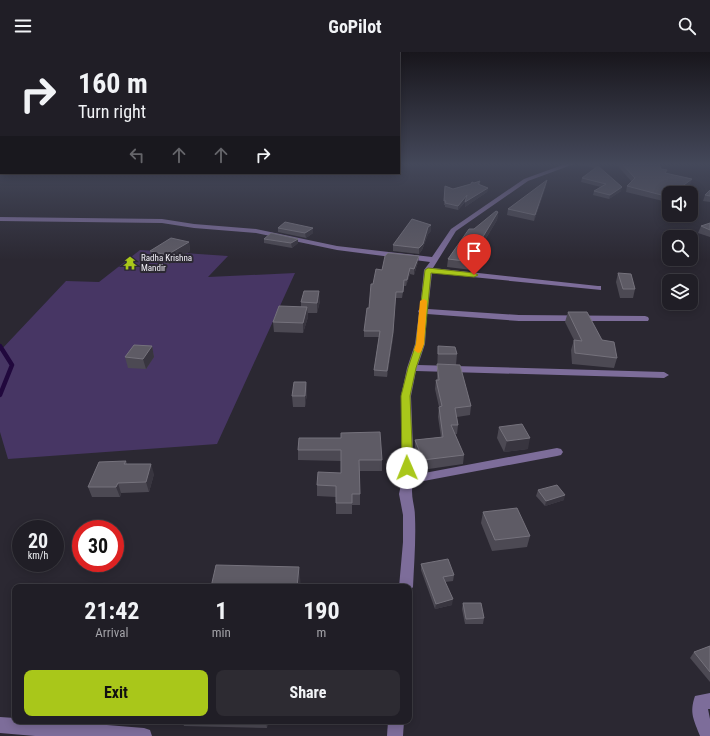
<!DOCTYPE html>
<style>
:root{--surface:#201e26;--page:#2d2b32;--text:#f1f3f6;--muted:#a2a2a7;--line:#3d3c43;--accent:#a9c71a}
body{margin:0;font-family:"Roboto Condensed",sans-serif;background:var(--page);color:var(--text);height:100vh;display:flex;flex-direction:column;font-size:15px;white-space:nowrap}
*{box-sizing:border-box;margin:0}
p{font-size:13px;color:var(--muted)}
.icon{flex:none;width:22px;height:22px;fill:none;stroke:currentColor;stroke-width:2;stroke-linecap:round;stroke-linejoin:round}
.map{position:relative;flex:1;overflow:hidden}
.side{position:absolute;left:12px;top:532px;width:400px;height:140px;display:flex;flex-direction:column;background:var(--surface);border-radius:8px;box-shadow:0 2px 10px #0003,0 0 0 1px var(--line)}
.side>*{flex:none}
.banner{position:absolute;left:0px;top:0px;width:400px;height:122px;box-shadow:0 2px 10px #0003,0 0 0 1px var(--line);background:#201e26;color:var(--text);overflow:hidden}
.tools{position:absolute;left:662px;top:134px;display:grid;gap:8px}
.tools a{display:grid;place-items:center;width:36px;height:36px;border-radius:8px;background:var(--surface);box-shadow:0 2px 10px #0003,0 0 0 1px var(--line);font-size:20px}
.speed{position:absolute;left:12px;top:468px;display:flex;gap:8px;font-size:20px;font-weight:700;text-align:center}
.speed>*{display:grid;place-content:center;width:52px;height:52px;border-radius:50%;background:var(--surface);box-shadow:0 2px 10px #0003,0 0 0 1px var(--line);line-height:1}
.speed small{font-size:10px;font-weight:400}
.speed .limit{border:6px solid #d22;background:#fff;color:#111}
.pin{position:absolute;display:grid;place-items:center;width:34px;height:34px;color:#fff;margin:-41px -17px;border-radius:50% 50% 50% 0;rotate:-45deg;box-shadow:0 0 4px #0007}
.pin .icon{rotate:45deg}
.me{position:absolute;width:44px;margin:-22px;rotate:359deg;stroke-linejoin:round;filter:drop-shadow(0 0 3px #0008)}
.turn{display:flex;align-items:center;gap:14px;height:84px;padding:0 12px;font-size:18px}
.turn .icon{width:52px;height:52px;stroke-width:2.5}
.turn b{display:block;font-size:28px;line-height:34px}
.lanes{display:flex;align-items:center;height:38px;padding:0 12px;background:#0003;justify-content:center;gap:20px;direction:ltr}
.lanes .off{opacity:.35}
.eta{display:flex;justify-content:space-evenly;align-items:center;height:68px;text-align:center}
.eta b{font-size:24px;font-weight:700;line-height:28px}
.action{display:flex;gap:8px;margin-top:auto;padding:8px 12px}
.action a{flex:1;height:46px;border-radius:8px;background:var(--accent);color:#111;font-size:16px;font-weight:700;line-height:46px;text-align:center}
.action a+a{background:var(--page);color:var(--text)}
header{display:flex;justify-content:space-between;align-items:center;height:52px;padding:0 12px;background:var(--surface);font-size:18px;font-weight:700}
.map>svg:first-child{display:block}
.green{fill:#473664}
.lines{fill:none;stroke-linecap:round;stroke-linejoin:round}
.stream{stroke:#21083d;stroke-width:4.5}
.minor{fill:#7d6d9a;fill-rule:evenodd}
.wall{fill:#4c4953}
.shaded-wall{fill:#38353f}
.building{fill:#5e5b65;stroke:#75727c}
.route{fill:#a9c71a;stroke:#6e8111}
.slow{fill:#f59e0b}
.labels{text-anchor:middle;stroke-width:4;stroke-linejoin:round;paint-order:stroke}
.far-poi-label{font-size:9px;fill:#f1eff6;stroke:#2b2832;text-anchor:start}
</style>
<header><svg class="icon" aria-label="menu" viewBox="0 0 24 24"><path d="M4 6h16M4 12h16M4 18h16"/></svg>GoPilot<svg class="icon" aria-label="search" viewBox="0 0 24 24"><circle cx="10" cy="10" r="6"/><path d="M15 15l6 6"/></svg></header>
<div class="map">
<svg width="710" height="684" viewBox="0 0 710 684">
<rect width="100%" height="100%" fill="#2b2832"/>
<path class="green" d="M140,198L228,204L208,225L295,221L217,392L8,407L0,380V299L66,229L99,230Z"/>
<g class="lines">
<path class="stream" d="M0,294L12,313L0,343"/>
<g class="minor">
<path d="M565,112H574L528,129L456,179L433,216L598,234H601V238L432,221L428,257L519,263L645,264L648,265L649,267L648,269H519L427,262L425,292L418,313L664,320L669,323L664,326L416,319L411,344L414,423L557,396L561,397L563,400L561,403L557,404L413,431C410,445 415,452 415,465C416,489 414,512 413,535L409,540V535H399L403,490V463L399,442L402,428L401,344L407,316L415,292L419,261L418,259L420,257L424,218L430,210L337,198L256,181L194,176L162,171L0,169V165L162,167L194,172L256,177L337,194L432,205L451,177L524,127Z"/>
<path d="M710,641V657H708L710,667V684H700C694,668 689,661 695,644Z"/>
<path d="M0,665L15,666V669H57L144,676L150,678L152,684H35L0,681Z"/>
<path d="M388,669H404L403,684H387Z"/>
</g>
</g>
<g class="wall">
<path d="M575,112H596L597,113L596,116L621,139L609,147L593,143L594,139L601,135L581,130L582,126L595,116Z"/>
<path d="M616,112H659L661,117L666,121L692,127L690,132L667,150L626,140L627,134L632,130Z"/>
<path d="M480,129V133L488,136L487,140L465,155L466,149L458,158L445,155V153H444L445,134L453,137Z"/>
<path d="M546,134L534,169L507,163L508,157Z"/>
<path d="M710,138V150L703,149L705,143Z"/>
<path d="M498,160L497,168L473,208L472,218L447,215L448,207L474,177Z"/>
<path d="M710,171V185L698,181L701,174Z"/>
<path d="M278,176H313V181L306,186L278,180Z"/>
<path d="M431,179L428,182L422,198L419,202L393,199V193Z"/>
<path d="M264,187L298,191L292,196L264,191Z"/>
<path d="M189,190L190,199L169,212L152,208L150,199Z"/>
<path d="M418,210L414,223L410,222L406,234H404L402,246H395L393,286L387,325L374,324V318L379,285H364V279L369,256L373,232L382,218Z"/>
<path d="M618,221L635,237L633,246H620L616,230Z"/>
<path d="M320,249L317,261H308V265L303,281L274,280L273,270L301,255V250Z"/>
<path d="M568,260L602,288L617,306L614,316L572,312L571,298L574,288L565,270Z"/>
<path d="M152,294L154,305L146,317L128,316L125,305Z"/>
<path d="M438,294L457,302L456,313L471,354L470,363L457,365L458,373L457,382H455L464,403L463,412L422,418L415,397V388L441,385L438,365L439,355L435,337L436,328H437V321Z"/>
<path d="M306,330L307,341L305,355H293L292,344Z"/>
<path d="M499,375L528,397L504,400L497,386Z"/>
<path d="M299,386L382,408V419H360V453H352V462H336V445L317,444V433L341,421V409L298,408V398Z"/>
<path d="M126,409L127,412L154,422L149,440L121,441L120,445H92L88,435Z"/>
<path d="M538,438L564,448L545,454L536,444Z"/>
<path d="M483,460L530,484L527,495L492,499L481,471Z"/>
<path d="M421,512L454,523L453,529L445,530L452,553L435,557L421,518Z"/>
<path d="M463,551L484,566L483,572H465L462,557Z"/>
<path d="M710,594V630L690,606L694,600Z"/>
<path d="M182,669H268L267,676L184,674Z"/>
</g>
<g class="shaded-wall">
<path d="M692,127L690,132L678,141H673Z"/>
<path d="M547,128L546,134L534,169L535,163Z"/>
<path d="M622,135L621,139L609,147L610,143Z"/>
<path d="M488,136L487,140L465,155V150Z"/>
<path d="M467,143V147L458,158V154Z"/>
<path d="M669,144V148L667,150L669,145Z"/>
<path d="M498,160L497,168L472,209L473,201Z"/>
<path d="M431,173V179L428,182L422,198L419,202V196L428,175Z"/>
<path d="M313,176V181L306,186L305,181Z"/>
<path d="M298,187V191L292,196L291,191Z"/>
<path d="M189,190L190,199L169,212L167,203Z"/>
<path d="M419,204L418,210L414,223V217Z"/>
<path d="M410,216V222L406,234L407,228Z"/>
<path d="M319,239L320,249L317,261V251Z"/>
<path d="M396,240L393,286L387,325V319Z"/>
<path d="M307,255L308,265L303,281V271Z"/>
<path d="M152,294L154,305L146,317L143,307Z"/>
<path d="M306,330L307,341L305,355V344Z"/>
<path d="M530,386L528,397L504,400L507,389Z"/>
<path d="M151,412L154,422L149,440L146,430Z"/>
<path d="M118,431L121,441L120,445L116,435Z"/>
<path d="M565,443L564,448L545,454L546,449Z"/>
<path d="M299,515L301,535H297Z"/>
<path d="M453,547L452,553L435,557L436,552Z"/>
<path d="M266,669H268L267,676Z"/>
</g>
<g class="building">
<path d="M622,112H659L661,117L667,118L665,121L692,127L673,141H669V145L627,134L635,126Z"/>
<path d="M598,114L622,135L610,143L594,139L606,132L582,126Z"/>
<path d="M547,128L535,163L508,157Z"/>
<path d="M480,129L478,132L488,136L465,150L467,143L458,154L445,151L446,149H444L445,134L453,137L471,132L472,130L474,131Z"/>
<path d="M710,138V144L705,143Z"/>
<path d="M496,159L498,160L473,201V210L448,207L469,177H474Z"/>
<path d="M412,167L431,173L428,175L423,192L419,196L393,193Z"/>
<path d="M285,170L313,176L305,181L278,176Z"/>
<path d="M710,171V178L701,174Z"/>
<path d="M271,181L298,187L291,191L264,187Z"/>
<path d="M171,186L189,190L167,203L150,199Z"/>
<path d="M388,201L419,204L414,217L410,216L407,228H404L403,240H396L393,280L387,319L374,318L380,279H364L367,256H369L371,232H373L376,217L382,218L385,204Z"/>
<path d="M618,221L631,222L635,237H623Z"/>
<path d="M304,239H319L317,251L301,250Z"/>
<path d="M279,254L307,255L303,271L273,270Z"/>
<path d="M568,260H587L602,288L614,290L617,306L575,301L574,288L582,289Z"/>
<path d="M134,293L152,294L143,307L125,305Z"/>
<path d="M438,294L455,295L457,302H438Z"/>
<path d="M437,312L460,313L471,354L455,356L458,373H451L464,403L423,408L415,388L443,385L439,355L442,354L436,328H439Z"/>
<path d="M294,330H306L305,344H292Z"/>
<path d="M522,372L530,386L507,389L499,375Z"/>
<path d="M380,380L382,408H359L360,442H352V451H336V434L317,433L318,420L341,421V398H298L299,386H341V381Z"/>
<path d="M126,409L124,412H151L146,430L118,431L116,435H88L99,410Z"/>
<path d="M557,433L565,443L546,449L538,438Z"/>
<path d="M517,456L530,484L495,488L483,460Z"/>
<path d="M448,507L454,523L443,525L453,547L436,552L421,512Z"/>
<path d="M216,513L299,515L297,535H211Z"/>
<path d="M463,551H481L484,566L466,567Z"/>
<path d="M710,594V620L694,600Z"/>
</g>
<linearGradient id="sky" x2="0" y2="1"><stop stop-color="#18161c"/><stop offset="0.54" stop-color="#44485a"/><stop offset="1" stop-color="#44485a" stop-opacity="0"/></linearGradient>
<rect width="710" height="208" fill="url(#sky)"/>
<path class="route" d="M428,216L474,221L478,223L474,225L431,221L424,292L416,316L410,344L413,416L411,419H404L402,416L401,344L408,316L416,292L425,218Z"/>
<path class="slow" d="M424,247L427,249L424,292L421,300L418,301L414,298L416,292L420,249Z"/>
<defs>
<g id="temple-bare" transform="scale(1.08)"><path d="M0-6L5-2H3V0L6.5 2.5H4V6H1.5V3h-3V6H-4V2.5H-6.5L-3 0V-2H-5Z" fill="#a9c71a" stroke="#2b2832" stroke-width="2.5" paint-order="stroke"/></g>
</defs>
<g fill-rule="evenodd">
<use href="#temple-bare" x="130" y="211"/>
</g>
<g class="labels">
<g class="far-poi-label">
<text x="141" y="209">Radha Krishna<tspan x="141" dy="10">Mandir</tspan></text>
</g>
</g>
</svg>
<div class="tools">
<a><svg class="icon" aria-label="sound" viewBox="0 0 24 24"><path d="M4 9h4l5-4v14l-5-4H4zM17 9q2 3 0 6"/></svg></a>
<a><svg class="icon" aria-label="search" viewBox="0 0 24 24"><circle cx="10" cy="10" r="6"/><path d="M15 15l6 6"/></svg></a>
<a><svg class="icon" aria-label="layers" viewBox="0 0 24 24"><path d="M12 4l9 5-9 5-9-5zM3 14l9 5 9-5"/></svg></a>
</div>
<div class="speed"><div>20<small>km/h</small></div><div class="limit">30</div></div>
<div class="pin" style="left:474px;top:223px;background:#d93025"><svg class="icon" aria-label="arrive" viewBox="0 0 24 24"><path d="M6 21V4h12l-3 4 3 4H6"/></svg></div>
<svg class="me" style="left:407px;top:416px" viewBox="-20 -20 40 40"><circle r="19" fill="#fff"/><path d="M0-13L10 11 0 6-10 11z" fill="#a9c71a"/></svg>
<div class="banner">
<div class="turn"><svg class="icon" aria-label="right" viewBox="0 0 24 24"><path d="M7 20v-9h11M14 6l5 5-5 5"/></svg><div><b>160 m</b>Turn right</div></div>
<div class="lanes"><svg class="icon off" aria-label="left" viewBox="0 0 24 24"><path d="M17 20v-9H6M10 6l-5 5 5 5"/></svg><svg class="icon off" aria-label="ahead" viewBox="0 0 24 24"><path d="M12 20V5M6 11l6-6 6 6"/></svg><svg class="icon off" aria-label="ahead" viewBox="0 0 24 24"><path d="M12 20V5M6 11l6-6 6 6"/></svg><svg class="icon" aria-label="right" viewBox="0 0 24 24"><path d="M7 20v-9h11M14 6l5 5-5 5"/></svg></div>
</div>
<section class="side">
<div class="eta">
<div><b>21:42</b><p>Arrival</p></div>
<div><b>1</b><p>min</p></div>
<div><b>190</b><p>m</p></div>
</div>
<div class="action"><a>Exit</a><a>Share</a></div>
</section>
</div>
